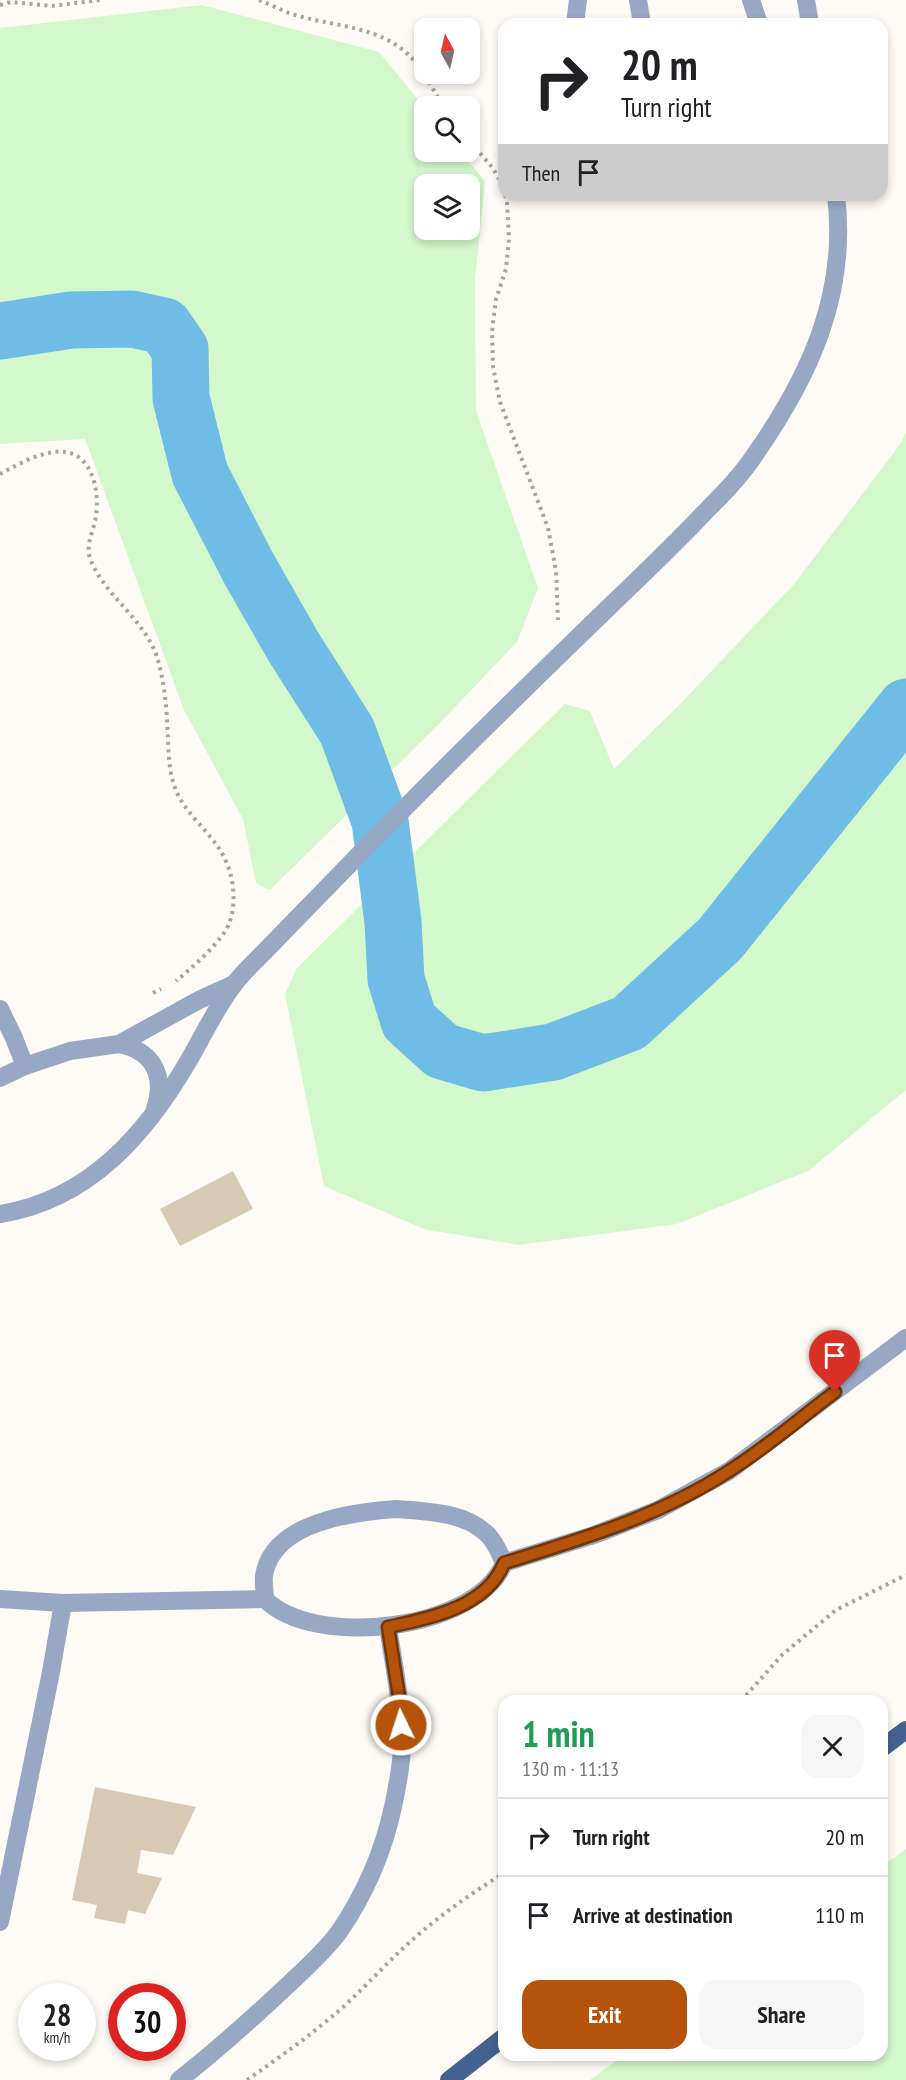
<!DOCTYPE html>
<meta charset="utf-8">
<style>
:root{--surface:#fff;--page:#f6f6f6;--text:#202124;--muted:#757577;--line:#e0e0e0;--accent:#b45309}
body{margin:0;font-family:"PT Sans Narrow",sans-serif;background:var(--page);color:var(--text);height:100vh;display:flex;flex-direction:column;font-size:22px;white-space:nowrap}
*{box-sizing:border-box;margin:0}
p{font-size:20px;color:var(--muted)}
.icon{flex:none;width:33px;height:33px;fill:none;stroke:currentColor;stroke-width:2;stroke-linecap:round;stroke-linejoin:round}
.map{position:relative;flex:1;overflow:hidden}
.drawer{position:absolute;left:498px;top:1695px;width:390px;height:366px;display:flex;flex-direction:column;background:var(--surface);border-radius:18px;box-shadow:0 3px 9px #0003}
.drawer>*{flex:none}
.hud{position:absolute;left:498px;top:18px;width:390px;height:183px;border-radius:18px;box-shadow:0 3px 9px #0003;background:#fff;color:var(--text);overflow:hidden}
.needle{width:39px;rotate:352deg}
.controls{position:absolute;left:414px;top:18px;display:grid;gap:12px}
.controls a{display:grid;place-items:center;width:66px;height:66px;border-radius:12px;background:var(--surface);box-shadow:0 3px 9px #0003;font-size:30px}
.speed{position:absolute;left:18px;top:1983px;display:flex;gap:12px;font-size:30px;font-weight:700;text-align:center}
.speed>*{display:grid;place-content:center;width:78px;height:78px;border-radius:50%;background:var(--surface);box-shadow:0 3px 9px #0003;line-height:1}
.speed small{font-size:15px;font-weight:400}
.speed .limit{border:9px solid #d22;background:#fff;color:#111}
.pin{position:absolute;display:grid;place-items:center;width:51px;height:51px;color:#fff;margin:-62px -26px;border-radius:50% 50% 50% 0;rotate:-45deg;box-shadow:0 0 6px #0007}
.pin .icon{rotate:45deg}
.me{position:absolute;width:66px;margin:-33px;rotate:356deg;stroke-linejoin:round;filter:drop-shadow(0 0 4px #0008)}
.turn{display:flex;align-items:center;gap:21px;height:126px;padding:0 24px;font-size:27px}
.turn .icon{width:78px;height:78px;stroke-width:2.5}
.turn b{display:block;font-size:42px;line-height:51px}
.then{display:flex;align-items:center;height:57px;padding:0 24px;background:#0003;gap:12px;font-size:22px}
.round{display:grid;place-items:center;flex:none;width:63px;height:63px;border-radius:18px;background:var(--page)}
.summary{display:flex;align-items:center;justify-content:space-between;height:102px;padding:0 24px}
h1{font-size:36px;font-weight:800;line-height:45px;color:#1e9e55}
.button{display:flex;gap:12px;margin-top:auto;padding:12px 24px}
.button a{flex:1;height:69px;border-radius:18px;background:var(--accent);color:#fff;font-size:24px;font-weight:800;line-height:69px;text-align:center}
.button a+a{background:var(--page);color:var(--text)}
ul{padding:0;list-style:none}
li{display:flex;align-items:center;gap:18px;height:78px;padding:0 24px;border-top:2px solid var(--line)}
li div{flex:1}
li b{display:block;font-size:22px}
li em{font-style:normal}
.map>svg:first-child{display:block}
.green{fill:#d3f8cc;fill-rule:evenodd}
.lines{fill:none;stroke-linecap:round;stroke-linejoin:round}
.river{stroke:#6fbce6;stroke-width:57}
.building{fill:#d7c9b3}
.path{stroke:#a7a39e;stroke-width:4;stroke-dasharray:3 4.5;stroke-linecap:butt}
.minor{stroke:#96a8c3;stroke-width:18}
.major{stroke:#446290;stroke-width:18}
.route-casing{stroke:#753606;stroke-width:15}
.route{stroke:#b45309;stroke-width:10}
</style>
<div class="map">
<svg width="906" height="2080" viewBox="0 0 906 2080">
<rect width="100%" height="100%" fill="#fefbf6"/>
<g class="green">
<path d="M202,5L379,52L424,107V152H461L485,181L475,280L476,411L538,588L517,642L437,726L270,890L256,883L243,819L184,710L85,439L0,444V28ZM424,184H470V230H424Z"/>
<path d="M906,433V1090L808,1171L677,1224L519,1245L424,1229L324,1186L285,994L297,968L565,704L590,711L614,769L684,700L794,584L898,447Z"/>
<path d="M906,1849V2080H590L624,2055H882V1866Z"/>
</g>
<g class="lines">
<path class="river" d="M0,331L71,320L132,319L164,326L180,349L181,398L200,474L249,569L293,646L347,731L380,821L393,922L396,979L409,1021L442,1051L483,1063L553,1052L629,1023L720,939L906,707"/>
</g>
<g class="building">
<path d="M233,1171L253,1209L180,1246L160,1209Z"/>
<path d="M95,1787L196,1807L173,1855L141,1850L137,1873L162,1878L145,1914L128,1910L125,1924L94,1918L97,1905L72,1900Z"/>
</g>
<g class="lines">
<g class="path">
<path d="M259,0C269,4 279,9 289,13C333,28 385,24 416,63C427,76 434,92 443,106"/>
<path d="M0,5L11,2L52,6L100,0"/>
<path d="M470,142C486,161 496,167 504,192"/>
<path d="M505,195L507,202L509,238L506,269L496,299L492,331L493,367L500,402L548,528L556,571L558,620"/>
<path d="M0,474C21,463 62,438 83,461C97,475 99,503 95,521C92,535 85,547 91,561C106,596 142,618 156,654C163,675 166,699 167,721C169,744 167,766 175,788C183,810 205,828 218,847C232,867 238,897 230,921C225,939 191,969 176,981"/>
<path d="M153,993L161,989"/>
<path d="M741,1701L782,1655L836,1610L906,1575"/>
<path d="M247,2080C277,2059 307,2038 335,2014C362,1991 385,1964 411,1941C440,1915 472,1893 504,1873"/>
</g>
<g class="minor">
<path d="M638,0L642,24"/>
<path d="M751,0L759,24"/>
<path d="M806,0L810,24"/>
<path d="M575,24L578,0"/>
<path d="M0,1009L14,1038L25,1066"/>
<path d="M119,1044C153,1051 166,1075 155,1109"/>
<path d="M0,1078L25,1066L70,1051L119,1044L199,1000L234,984"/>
<path d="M0,1214C89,1200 146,1134 189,1060C203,1036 218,1004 235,983C244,971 257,960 268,948C293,922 319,896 344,870C430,781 518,695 607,609C640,577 673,546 704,513C722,495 740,477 754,456C810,376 848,294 836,195"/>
<path d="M396,1509C425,1511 466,1512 488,1535C496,1543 500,1554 504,1563C477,1631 313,1649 265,1599C265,1592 263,1583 264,1576C272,1522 353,1512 396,1509Z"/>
<path d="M504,1563L594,1535L658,1510L729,1471L906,1338"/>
<path d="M0,1599L63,1603L265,1599"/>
<path d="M0,1922L51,1672L63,1603"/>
<path d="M179,2080C217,2050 254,2017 289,1984C306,1968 325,1951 339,1932C365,1894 383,1853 393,1807C397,1787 402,1765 402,1745C402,1705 394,1666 388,1627"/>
</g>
<g class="major">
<path d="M882,1748L906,1730"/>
<path d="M449,2080L504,2037"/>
</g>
</g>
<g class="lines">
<g class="route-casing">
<path id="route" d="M401,1725L400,1703L388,1627C430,1618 487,1607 504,1563C582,1539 660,1516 729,1471C766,1448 800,1418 835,1392"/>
</g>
<use href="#route" class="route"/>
</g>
</svg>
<div class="controls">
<a><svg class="needle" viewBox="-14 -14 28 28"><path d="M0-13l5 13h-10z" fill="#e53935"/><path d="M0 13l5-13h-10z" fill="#757577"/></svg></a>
<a><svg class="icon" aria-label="search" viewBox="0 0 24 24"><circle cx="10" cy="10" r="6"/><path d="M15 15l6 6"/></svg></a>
<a><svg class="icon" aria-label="layers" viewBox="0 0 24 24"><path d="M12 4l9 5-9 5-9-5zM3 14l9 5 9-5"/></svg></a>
</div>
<div class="speed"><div>28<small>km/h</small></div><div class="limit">30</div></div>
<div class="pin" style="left:835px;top:1392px;background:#d93025"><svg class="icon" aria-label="arrive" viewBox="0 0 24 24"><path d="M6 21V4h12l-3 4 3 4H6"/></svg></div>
<svg class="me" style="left:401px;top:1725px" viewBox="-20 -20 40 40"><circle r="17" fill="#b45309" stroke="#fff" stroke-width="3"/><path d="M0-11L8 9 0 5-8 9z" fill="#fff"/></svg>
<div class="hud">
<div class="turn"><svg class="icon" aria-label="right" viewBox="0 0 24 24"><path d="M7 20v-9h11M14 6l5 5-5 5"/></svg><div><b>20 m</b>Turn right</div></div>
<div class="then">Then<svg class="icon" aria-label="arrive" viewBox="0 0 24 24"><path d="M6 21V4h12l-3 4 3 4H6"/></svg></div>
</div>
<section class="drawer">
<div class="summary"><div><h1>1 min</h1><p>130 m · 11:13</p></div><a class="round"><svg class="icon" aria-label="close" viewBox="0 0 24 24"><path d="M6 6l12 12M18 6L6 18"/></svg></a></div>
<ul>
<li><svg class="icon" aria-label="right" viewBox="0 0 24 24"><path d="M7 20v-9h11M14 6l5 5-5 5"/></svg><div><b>Turn right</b></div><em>20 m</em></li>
<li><svg class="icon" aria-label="arrive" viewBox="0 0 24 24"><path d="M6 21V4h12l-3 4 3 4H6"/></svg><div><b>Arrive at destination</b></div><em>110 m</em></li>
</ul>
<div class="button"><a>Exit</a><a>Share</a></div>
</section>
</div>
